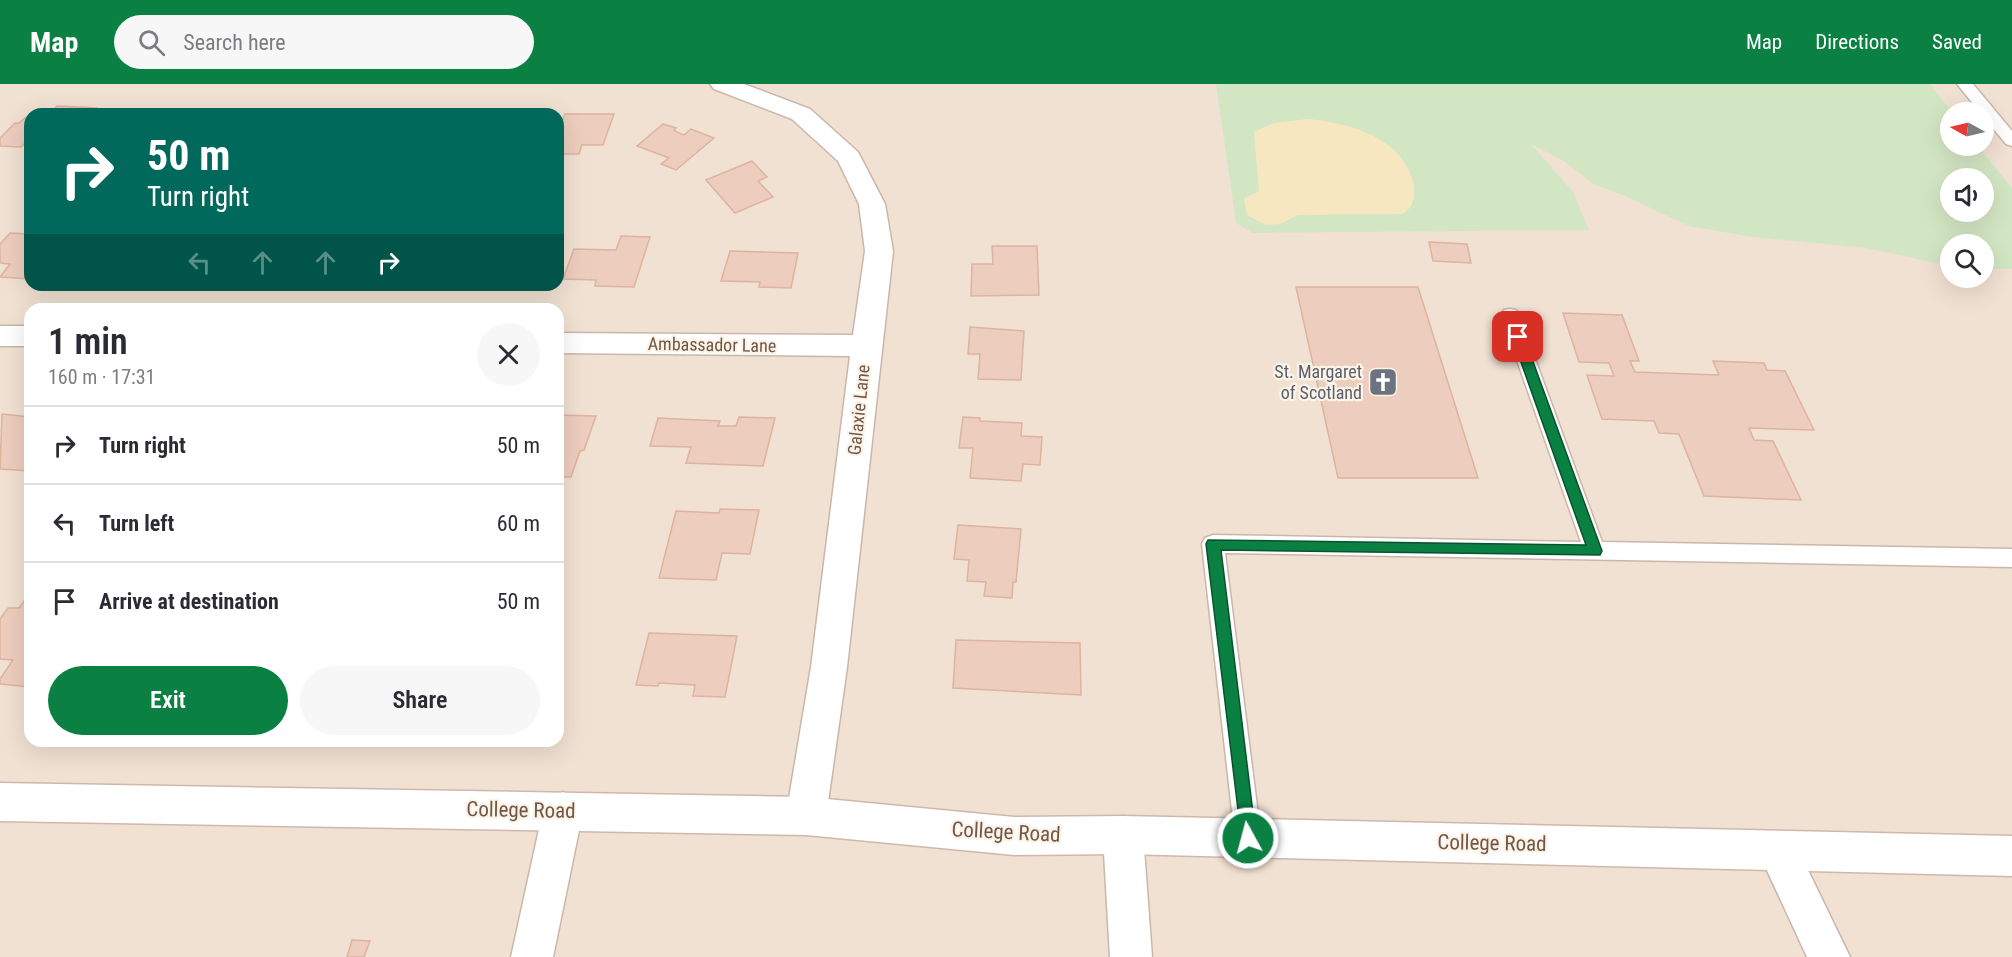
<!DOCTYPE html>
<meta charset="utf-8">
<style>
:root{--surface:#fff;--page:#f7f7f7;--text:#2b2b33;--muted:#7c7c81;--line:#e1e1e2;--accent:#0b8043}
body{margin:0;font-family:"Roboto Condensed",sans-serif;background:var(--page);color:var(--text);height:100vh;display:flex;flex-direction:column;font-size:22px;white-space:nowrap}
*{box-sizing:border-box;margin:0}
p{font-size:20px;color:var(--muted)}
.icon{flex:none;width:33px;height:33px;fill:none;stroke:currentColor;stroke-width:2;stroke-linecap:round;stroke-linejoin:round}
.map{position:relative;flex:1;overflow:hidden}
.drawer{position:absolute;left:24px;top:219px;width:540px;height:444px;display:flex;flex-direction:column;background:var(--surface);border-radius:18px;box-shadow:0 6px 24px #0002}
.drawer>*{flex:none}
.guide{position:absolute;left:24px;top:24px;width:540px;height:183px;border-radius:18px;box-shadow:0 6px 24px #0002;background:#00695c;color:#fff;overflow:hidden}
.needle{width:39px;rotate:278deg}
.buttons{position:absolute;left:1940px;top:18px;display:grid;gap:12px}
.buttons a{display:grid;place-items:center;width:54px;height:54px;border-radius:50%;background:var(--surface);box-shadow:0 6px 24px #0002;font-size:30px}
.pin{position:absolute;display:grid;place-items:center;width:51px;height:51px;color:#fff;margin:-26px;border-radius:12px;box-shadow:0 3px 9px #0006}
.me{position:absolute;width:66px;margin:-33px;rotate:353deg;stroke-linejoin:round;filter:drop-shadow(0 0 4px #0008)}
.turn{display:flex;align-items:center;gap:21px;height:126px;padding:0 24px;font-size:27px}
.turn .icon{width:78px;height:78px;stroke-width:2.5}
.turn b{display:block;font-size:42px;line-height:51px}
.lanes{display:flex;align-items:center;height:57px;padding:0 24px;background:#0003;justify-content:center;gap:30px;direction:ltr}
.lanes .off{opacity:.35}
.round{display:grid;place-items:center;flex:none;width:63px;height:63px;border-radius:32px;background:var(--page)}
.headline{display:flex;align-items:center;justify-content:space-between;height:102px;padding:0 24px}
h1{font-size:36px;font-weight:600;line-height:45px}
.primary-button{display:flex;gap:12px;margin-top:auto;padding:12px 24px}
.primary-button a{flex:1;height:69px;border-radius:36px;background:var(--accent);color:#fff;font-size:24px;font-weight:600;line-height:69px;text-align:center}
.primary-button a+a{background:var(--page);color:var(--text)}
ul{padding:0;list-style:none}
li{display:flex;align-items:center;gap:18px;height:78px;padding:0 24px;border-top:2px solid var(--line)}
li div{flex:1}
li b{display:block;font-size:22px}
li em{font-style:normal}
header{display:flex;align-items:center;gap:36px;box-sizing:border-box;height:84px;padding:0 30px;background:var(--accent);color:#fff}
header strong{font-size:28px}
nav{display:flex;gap:33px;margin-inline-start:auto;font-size:21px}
.search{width:420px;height:54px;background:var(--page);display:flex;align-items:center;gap:15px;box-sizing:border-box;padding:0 21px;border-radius:33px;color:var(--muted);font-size:22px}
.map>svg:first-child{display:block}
.residential{fill:#f1e1d2;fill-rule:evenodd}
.green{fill:#d3e6c3;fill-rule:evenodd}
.sand{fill:#f7e7c0}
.building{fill:#edcdbd;stroke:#deb39f;stroke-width:1.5}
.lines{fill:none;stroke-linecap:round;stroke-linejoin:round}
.lane-casing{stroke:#cab7aa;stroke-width:3}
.street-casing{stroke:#cab7aa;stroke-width:3}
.secondary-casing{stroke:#cfb8ab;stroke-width:3}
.lane{fill:#fff;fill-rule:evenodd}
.street{fill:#fff;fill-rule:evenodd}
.secondary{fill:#fff;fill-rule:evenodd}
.route{fill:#0b8043;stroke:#07532c;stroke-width:1.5}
.labels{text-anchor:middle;stroke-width:4.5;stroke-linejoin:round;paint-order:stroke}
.street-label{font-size:18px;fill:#70564b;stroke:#fdf4e8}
.worship-label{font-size:18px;fill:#5b616d;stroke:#fdf4e8;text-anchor:end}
.near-street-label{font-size:21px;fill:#70564b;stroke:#fdf4e8}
</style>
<header>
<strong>Map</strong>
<div class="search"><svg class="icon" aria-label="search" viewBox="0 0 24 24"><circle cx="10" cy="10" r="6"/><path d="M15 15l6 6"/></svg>Search here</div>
<nav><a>Map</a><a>Directions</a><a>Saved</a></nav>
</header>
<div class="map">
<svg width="2012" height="873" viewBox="0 0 2012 873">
<rect width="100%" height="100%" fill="#faefe3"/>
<path class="residential" d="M0,0H2012V873H0ZM1950,28H1983V62H1950ZM30,30H558V201H30ZM1950,94H1983V128H1950ZM1950,160H1983V194H1950ZM30,225H558V657H30Z"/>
<path class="green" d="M1216,0H1930L1952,28H1950V62H1978L2012,104V185L1983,184V160H1950V182L1866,164L1752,153L1689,142L1625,112L1593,100L1564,77L1531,60L1573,108L1589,146L1253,149L1236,139ZM1950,94H1983V128H1950Z"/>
<path class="sand" d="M1308,35C1343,39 1391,49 1408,85C1411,93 1415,98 1414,107C1414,118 1412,124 1402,130L1298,131L1280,140L1266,141L1247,131L1244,114L1259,107L1254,48L1274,39Z"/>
<g class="building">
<path d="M57,22L96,24L90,30H50Z"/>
<path d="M162,25H191L188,30H108L116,27Z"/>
<path d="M264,26L294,27L292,30H261Z"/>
<path d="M565,30H614L603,61H582L579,70H558V35H563Z"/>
<path d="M25,34H30V59H25L21,63L0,62V54L15,39H19Z"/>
<path d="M663,40L676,44L674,47L684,51L691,45L714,54L676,86L661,80L669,74L637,62Z"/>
<path d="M752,77L767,93L758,97L773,113L735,129L706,96Z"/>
<path d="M10,149L30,150V195L0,193L10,180L0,179V160Z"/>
<path d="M621,152L650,153L634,203L595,202L596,196L563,195L574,165L616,166Z"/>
<path d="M1429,158L1467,160L1471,179L1433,177Z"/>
<path d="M992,162H1037L1039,211L971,212L972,180H993Z"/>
<path d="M730,167L798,169L791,204L759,203L760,198L721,197Z"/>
<path d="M1296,203H1418L1478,394H1338Z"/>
<path d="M1563,229L1622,231L1639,277H1630L1635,288L1719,291L1713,277L1764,279L1767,286L1785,287L1814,346L1749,344L1754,356L1773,357L1801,416L1704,412L1679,350L1659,349L1654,337L1602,335L1587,291L1614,292L1609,279L1579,278Z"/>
<path d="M970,243L1024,247L1021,296L978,295L980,270H968Z"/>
<path d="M2,330L30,333V387L0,385Z"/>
<path d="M558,331L596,332L584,366L580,367L571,393H558Z"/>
<path d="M739,333L775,334L763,382L686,379L691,363L650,362L658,334L720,337L718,342H736Z"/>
<path d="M963,333L980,334V337L1022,339L1021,352L1042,353L1040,381L1023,380L1021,397L970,394L973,364H959Z"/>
<path d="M720,425L759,426L750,470L722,469L716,496L659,494L676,427L719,429Z"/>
<path d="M958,441L1021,445L1016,498H1013L1012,514L984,512L986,498L967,497L969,476L954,475Z"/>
<path d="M30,509V603L0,600V595L13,576L0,575V535L8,524H19Z"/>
<path d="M649,549L737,552L725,613L693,612L695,601L659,599L658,602L636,601Z"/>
<path d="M956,556L1080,559L1081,611L953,604Z"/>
<path d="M352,856L370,857L364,873H347Z"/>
</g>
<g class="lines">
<g class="lane-casing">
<g id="lane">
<path d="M1957,0H1973L2012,47V62L2006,60L1983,32V28H1980Z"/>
<path d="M1510,225L1516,226L1519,231L1602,458L2012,465V483L1225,469L1261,754L1257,763L1248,766L1239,763L1235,754L1202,460L1205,454L1213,451L1581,458L1501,231L1504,226Z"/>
</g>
</g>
<g class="street-casing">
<g id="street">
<path d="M710,0H744L810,25L858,68L885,120L893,167L847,583L826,732L820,745L806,751L792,745L786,732L811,583L850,272L558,269V249L853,251L865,167L859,120L838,77L792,35L714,5Z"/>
<rect x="0" y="242" width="30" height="20"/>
<path d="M563,708L577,714L583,727L553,873H511L543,727L549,714Z"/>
<path d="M1123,732L1137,737L1143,751L1152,873H1110L1103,751L1109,737Z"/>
<path d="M1778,747L1792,753L1850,873H1807L1758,767L1764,753Z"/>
</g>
</g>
<g class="secondary-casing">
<path id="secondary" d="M0,699L806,713L1014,733L1123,732L2012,752V792L1123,770L1014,771L806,751L0,737Z"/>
</g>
<use href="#lane" class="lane"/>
<use href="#street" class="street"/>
<use href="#secondary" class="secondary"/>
</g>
<path class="route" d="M1518,248L1524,253L1602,467L1600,471L1221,466L1256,754L1253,759L1248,762L1242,759L1206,460L1208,456L1586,461L1512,253Z"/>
<defs>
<g id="church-square" transform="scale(1.5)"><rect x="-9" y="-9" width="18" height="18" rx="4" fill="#6b7280" stroke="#fdf4e8"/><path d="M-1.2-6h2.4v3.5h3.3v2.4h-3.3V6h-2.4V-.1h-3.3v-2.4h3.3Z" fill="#fff"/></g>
</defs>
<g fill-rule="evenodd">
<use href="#church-square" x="1383" y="298"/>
</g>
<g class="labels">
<g class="street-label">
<text transform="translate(712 261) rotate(1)" y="6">Ambassador Lane</text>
<text transform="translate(859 326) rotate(-84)" y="6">Galaxie Lane</text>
</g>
<g class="worship-label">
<text x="1362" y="294">St. Margaret<tspan x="1362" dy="21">of Scotland</tspan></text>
</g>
<g class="near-street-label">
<text transform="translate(521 726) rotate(1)" y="7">College Road</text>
<text transform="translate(1006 748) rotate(3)" y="7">College Road</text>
<text transform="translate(1492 759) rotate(1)" y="7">College Road</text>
</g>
</g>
</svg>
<div class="buttons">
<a><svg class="needle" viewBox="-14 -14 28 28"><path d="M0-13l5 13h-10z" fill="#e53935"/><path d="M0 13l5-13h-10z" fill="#7c7c81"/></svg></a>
<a><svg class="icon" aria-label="sound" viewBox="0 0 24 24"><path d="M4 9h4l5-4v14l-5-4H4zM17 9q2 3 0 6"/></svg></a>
<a><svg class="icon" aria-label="search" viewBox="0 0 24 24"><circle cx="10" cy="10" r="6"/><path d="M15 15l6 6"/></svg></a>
</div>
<div class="pin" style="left:1518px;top:253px;background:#d93025"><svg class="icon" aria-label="arrive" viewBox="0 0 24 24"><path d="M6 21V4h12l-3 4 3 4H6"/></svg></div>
<svg class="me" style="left:1248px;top:754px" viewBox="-20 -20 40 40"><circle r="17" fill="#0b8043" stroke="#fff" stroke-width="3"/><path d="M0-11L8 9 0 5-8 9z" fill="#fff"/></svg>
<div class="guide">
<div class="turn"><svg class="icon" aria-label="right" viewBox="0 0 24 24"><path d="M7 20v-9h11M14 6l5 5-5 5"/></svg><div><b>50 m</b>Turn right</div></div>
<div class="lanes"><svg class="icon off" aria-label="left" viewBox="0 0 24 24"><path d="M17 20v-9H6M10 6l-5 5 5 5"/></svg><svg class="icon off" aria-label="ahead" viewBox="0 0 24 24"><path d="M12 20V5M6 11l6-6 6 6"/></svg><svg class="icon off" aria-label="ahead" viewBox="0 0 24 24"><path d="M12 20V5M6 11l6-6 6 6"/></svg><svg class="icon" aria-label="right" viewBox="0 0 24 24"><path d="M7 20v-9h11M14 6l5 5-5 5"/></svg></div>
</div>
<section class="drawer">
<div class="headline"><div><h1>1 min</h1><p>160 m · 17:31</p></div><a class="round"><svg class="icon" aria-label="close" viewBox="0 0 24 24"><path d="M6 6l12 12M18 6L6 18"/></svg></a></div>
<ul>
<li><svg class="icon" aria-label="right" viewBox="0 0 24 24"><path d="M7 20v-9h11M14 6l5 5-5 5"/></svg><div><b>Turn right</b></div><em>50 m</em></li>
<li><svg class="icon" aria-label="left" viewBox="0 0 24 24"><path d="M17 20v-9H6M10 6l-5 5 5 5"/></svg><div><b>Turn left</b></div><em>60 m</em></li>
<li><svg class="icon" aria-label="arrive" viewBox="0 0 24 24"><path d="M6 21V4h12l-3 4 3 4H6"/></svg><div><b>Arrive at destination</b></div><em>50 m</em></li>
</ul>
<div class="primary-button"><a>Exit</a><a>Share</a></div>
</section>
</div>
